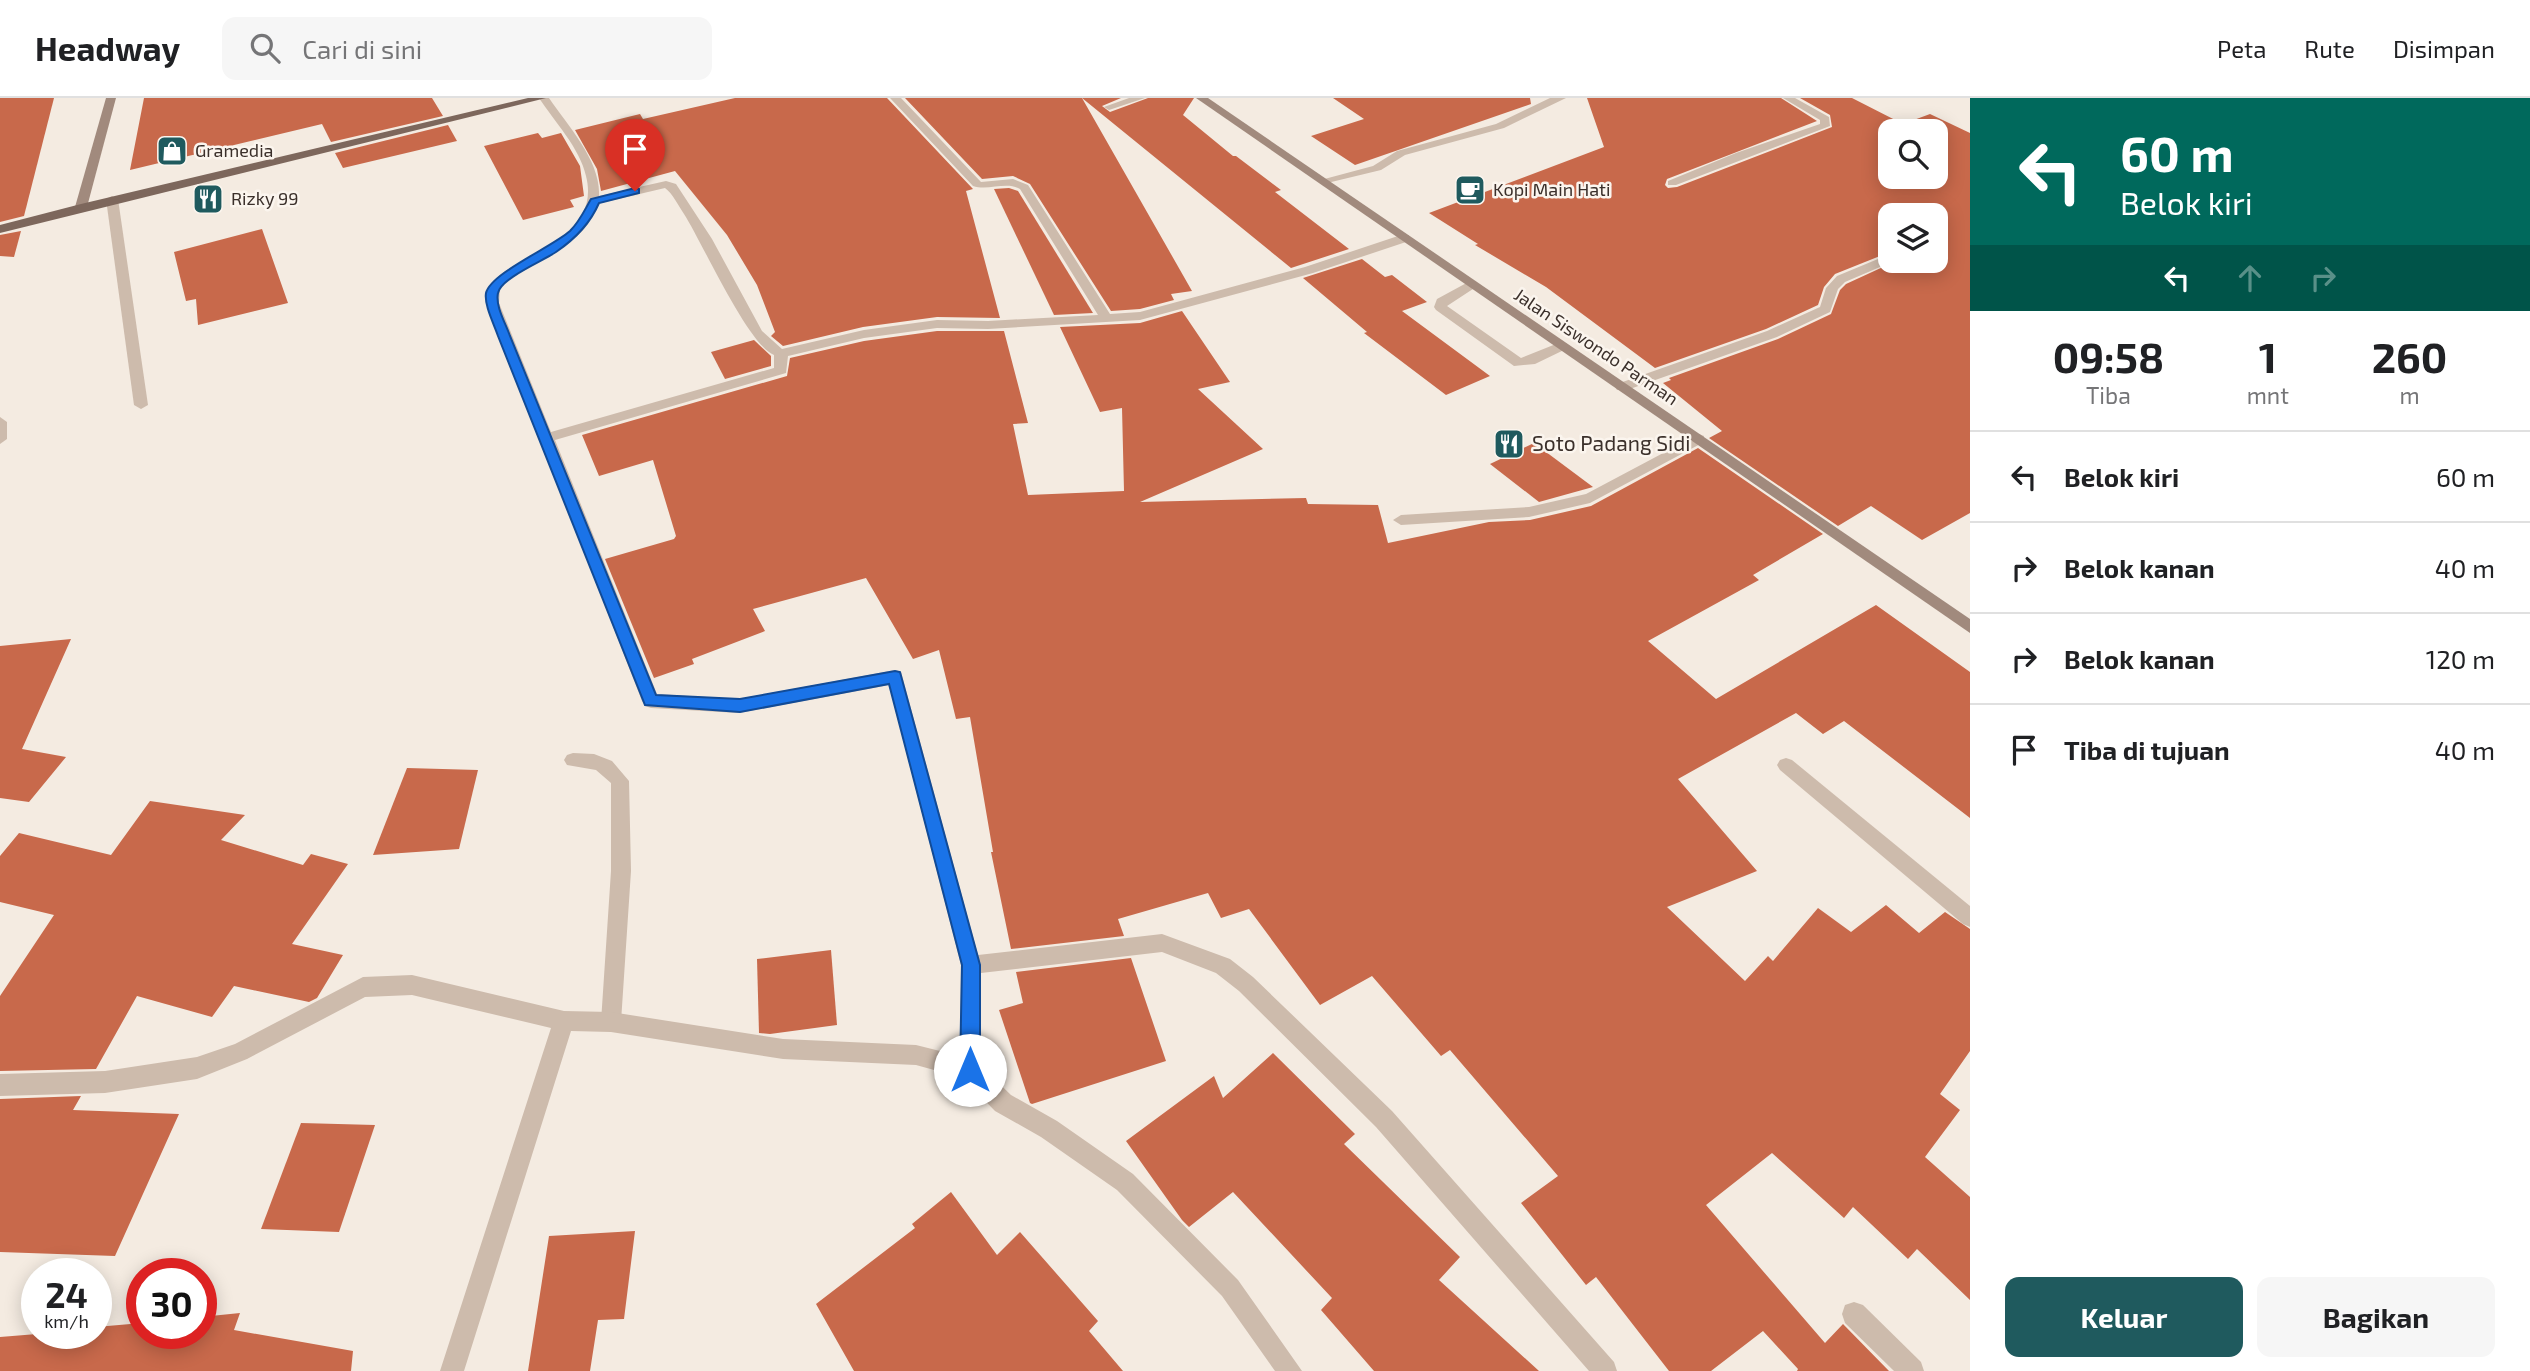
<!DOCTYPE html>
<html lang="id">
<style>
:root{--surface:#fff;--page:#f6f6f6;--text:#202124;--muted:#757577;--line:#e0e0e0;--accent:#1f5a5e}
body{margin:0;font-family:"Exo 2",sans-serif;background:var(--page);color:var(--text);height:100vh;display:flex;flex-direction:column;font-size:26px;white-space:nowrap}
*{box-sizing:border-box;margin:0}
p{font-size:23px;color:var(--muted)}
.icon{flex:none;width:38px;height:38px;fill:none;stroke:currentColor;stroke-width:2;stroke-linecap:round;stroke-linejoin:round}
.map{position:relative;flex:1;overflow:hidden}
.panel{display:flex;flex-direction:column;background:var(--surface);width:560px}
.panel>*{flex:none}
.banner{background:#00695c;color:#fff;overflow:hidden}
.tools{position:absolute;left:1878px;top:21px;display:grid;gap:14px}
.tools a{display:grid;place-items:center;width:70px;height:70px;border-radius:14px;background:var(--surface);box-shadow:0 4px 18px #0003;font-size:35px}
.speed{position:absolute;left:21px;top:1160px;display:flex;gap:14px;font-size:35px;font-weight:700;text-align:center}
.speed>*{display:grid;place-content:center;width:91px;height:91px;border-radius:50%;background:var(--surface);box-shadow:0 4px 18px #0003;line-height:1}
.speed small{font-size:18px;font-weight:400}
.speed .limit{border:10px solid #d22;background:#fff;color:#111}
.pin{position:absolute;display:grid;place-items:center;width:60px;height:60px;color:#fff;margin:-72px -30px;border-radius:50% 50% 50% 0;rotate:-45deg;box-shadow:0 0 7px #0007}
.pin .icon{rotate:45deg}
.me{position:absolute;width:77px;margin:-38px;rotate:0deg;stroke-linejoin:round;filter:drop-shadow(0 0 5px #0008)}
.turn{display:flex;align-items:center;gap:24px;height:147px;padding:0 35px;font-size:32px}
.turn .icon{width:91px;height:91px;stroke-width:2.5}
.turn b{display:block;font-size:49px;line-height:60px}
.lanes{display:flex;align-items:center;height:66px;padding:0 35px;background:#0003;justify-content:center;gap:35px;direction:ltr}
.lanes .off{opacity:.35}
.eta{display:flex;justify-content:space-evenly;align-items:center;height:119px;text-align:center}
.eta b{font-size:42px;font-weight:700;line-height:49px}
.action{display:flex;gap:14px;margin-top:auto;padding:14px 35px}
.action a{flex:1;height:80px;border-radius:14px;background:var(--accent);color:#fff;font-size:28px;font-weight:700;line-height:80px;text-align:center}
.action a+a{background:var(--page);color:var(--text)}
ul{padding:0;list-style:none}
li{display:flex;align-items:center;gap:21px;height:91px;padding:0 35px;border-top:2px solid var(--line)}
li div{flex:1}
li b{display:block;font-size:26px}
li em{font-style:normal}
header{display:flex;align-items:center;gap:42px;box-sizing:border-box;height:98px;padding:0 35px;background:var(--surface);border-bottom:2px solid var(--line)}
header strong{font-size:33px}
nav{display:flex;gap:38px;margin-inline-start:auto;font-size:24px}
.search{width:490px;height:63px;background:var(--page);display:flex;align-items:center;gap:18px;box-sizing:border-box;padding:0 24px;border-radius:14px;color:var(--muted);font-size:26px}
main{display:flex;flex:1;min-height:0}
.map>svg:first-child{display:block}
.building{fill:#c8694b;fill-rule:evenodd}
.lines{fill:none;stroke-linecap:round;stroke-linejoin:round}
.lane{fill:#cdbbac;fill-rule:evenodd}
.street{fill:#cdbbac;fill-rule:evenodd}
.secondary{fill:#a18a7d;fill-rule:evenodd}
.primary{fill:#7d675c;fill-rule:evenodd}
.route{fill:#1a73e8;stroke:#114b97;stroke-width:2}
.labels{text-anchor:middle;stroke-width:5;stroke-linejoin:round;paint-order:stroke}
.far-poi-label{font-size:18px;fill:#3b302b;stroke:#fbf5ee;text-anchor:start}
.far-street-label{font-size:18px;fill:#3b302b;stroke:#fbf5ee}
.poi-label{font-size:21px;fill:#3b302b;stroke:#fbf5ee;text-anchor:start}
</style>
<header>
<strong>Headway</strong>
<div class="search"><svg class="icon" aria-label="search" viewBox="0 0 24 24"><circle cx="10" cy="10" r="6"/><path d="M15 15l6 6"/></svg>Cari di sini</div>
<nav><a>Peta</a><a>Rute</a><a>Disimpan</a></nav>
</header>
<main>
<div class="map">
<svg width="1970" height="1273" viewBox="0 0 1970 1273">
<rect width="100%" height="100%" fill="#f4ebe1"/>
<g class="building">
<path d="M0,0H54L24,118L0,124Z"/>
<path d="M144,0H432L443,18L331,44L322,26L130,72Z"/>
<path d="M735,0H887L973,91L966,93L1000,220L937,219L863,229L783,248L771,238L775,234L757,187L727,137L675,73L601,93L597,71L575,32L640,16L643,21Z"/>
<path d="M905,0H1082L1192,193L1171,196L1174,202L1140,211L1111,213L1030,86L1013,78L982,81Z"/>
<path d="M1082,0H1121L1102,8L1110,14L1148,0H1194L1183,17L1233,58H1236L1281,92L1275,94L1349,151L1291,170Z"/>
<path d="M1333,0H1530L1531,6L1355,67L1311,38L1364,21Z"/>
<path d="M1587,0H1781L1817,23L1667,81L1665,87L1668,90L1677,89L1832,29L1830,17L1800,0H1852L1903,26L1930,16L1970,35V415L1922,442L1871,408L1838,428L1709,340L1722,333L1663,285L1671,282L1669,280L1778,241L1831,216L1840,192L1846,186L1896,163H1936V117H1890V154L1835,176L1824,189L1818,207L1766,231L1655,270L1546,189L1475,147L1478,146L1429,115L1604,49ZM1890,33H1936V79H1890Z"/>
<path d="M448,27L457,43L343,70L335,55Z"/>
<path d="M538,35L542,40L561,35L580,68L584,98L570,102L574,109L523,122L484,48Z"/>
<path d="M1009,90L1018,93L1093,215L1054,217L994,91Z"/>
<path d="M262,131L288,205L198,227L196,201L186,203L174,154Z"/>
<path d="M21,133L14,159L0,158V137Z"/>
<path d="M1362,161L1385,179L1392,177L1427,204L1402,213L1490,278L1446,297L1364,235L1367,234L1303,180Z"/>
<path d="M1182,213L1230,284L1198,291L1263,351L1140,404L1306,400L1308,406L1378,407L1388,445L1489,424L1530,422L1591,408L1698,350L1823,436L1753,477L1759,482L1648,543L1716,601L1876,507L1970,574V720L1844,623L1823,636L1796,615L1678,681L1757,773L1667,809L1745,883L1768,858L1773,863L1818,810L1851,834L1886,807L1919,835L1945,814L1970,831V953L1940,996L1960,1012L1925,1059L1970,1099V1202L1917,1151L1908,1161L1853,1109L1844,1120L1772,1055L1706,1107L1825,1245L1843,1226L1889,1273H1797L1798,1271L1763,1233L1711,1273H1669L1596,1179L1586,1187L1521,1105L1558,1078L1450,952L1441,958L1372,878L1320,907L1249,811L1221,820L1208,795L1118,821L1124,838L1011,851L991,754H993L970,619L956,621L939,552L913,561L866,480L753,511L765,533L692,561L694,566L654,580L605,461L674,441L676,438L653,362L599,378L582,337L787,278L790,260L864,243L937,233H1004L1028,325L1013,326L1028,397L1124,393L1122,310L1100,314L1060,229L1140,225Z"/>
<path d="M754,242L771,258V268L725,281L711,254Z"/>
<path d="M1534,345L1593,389L1539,404L1490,366Z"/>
<path d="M71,541L22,651L66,659L29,704L0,700V548Z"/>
<path d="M407,670L478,672L459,751L373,757Z"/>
<path d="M150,703L245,717L221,742L303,767L311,756L348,766L292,846L343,857L317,900L309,904L234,888L212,919L137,898L96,971L0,973V898L54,817L0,804V758L19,735L111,757Z"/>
<path d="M831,852L837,927L770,936L759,935L757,861Z"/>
<path d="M1131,860L1166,963L1032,1006L1030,1005L999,912L1023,905L1016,874Z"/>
<path d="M1273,955L1355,1036L1344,1046L1460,1159L1439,1182L1539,1273H1374L1321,1212L1332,1200L1233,1094L1189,1129L1182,1122L1126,1043L1214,978L1223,1000Z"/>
<path d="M81,998L73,1012L179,1016L115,1158L0,1154V1001Z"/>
<path d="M301,1025L375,1027L339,1134L261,1131Z"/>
<path d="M951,1094L997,1157L1020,1134L1098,1223L1089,1233L1123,1273H854L816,1206L915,1130L912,1126Z"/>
<path d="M635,1133L624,1221L598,1222L590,1273H528L549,1138Z"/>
<path d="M240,1215L234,1232L353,1253L351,1273H0V1239L37,1236H96V1229L142,1225V1236H201V1219Z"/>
</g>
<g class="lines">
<g class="lane">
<path d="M1129,0H1145L1109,12L1104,9Z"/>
<path d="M112,98L118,101L148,307L141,311L134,307L106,101Z"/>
<path d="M1472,182L1478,186L1476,189L1447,208L1521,260L1561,244L1568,248L1566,251L1535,266L1514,268L1436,212L1434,209L1437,201Z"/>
<path d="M573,655L594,656L612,663L629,683L631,773L621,924L618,931L611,934L604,931L601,924L611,773V685L596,672L567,667L564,662L567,657Z"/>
</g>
<g class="street">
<path d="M539,0H549C568,28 601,63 599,98L666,83L676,86L712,141L762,233L782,251L864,232L937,222L988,223L1098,217L1020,91C1007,83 988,93 973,88L890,0H901L981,84L1013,81L1028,87L1110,216L1140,214L1305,169L1401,137H1409V143L1313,175L1140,222L988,231L937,230L864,240L788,258L786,275L555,342L657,596L739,601L895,572L901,574L978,857L1162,836L1230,861L1253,879L1392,1013L1614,1264L1617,1273H1589L1376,1029L1239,893L1216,875L1162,854L981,875V968L1011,997L1057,1023L1133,1076L1238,1182L1302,1273H1275L1222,1198L1117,1092L1041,1039L995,1013L963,980L916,967L783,961L611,934L571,933L464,1273H440L551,930L412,897L365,899L247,961L197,981L105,995L0,998V976L105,973L197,959L235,946L363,879L412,877L564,913L611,914L783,941L916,947L960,958L961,867L889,587L739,615L651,610L645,608L642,603L486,201C484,159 605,152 586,78C580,50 554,23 539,0ZM665,90C673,96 678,107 684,116C702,144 748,247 774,257V270L551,334L499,205L500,190C528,159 586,152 597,106Z"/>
<path d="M1550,0H1566L1504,30L1405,57L1381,72L1323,86L1317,83L1373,68L1397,53L1496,26Z"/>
<path d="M1783,0H1795L1829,19L1830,28L1676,87H1668V83L1736,55L1820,26V22Z"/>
<path d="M1890,156V163H1894L1845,184L1838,191L1830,214L1777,239L1627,292H1617L1615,289L1617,286L1767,233L1820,209L1826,190L1837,178Z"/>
<path d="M0,319L7,324V341L0,346Z"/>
<path d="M1699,336L1704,338V344L1590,405L1529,419L1401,427L1393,422L1401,417L1529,409L1586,396Z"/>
<path d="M1786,660L1792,662L1970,808V829L1963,826L1780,672L1777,667L1780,662Z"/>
<path d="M1854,1204L1863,1207L1921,1264L1924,1273H1894L1845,1225L1842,1216L1845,1207Z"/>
</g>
<g class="secondary">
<path d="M106,0H116L87,109L81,112L75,109Z"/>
<path d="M1196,0H1208L1970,521V535Z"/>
</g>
<path class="primary" d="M528,0H546L0,135V127L81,106Z"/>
</g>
<path class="route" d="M635,90L639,91V95L599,105C590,126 575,141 556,154C543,163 501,180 498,195C495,208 506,226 510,238L656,597L740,601L895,573L900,574L980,867V972L977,979L970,982L963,979L960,972L962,867L889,586L740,614L645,607L498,238C494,226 484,207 486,195C491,175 552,149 570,133C580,123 584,113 591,101Z"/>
<defs>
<g id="shop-square" transform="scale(1.575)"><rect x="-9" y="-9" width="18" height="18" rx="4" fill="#1f5a5e" stroke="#fbf5ee"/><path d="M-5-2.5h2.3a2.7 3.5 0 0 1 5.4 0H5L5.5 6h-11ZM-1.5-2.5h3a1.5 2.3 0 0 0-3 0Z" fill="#fff"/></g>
<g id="cafe-square" transform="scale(1.575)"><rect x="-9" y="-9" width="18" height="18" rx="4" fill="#1f5a5e" stroke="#fbf5ee"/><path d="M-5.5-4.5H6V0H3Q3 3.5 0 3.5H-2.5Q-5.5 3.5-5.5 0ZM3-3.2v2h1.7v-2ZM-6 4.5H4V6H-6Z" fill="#fff"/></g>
<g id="restaurant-square" transform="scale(1.575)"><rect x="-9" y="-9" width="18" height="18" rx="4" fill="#1f5a5e" stroke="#fbf5ee"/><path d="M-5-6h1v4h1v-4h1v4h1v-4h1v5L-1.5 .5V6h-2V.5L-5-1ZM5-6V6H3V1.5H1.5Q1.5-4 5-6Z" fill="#fff"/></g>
</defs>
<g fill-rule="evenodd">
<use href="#shop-square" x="172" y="53"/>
<use href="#cafe-square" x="1470" y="92"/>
<use href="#restaurant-square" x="208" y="101"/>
<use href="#restaurant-square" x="1509" y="346"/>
</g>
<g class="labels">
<g class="far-poi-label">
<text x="195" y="59">Gramedia</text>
<text x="1493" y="98">Kopi Main Hati</text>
<text x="231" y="107">Rizky 99</text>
</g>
<g class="far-street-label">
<text transform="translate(1596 249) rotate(34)" y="6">Jalan Siswondo Parman</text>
</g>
<g class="poi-label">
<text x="1532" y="353">Soto Padang Sidi</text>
</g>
</g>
</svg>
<div class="tools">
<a><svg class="icon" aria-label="search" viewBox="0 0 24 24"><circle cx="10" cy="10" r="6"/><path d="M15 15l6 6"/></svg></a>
<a><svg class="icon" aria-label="layers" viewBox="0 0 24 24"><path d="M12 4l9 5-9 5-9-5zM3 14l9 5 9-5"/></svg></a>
</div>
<div class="speed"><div>24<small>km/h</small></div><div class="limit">30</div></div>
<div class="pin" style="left:635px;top:93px;background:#d93025"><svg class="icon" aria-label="arrive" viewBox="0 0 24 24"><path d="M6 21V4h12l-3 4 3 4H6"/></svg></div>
<svg class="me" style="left:970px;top:972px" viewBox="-20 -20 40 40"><circle r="19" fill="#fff"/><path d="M0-13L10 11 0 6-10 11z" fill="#1a73e8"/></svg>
</div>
<section class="panel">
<div class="banner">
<div class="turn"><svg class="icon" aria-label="left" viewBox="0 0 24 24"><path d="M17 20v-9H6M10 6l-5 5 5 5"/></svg><div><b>60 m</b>Belok kiri</div></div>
<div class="lanes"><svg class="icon" aria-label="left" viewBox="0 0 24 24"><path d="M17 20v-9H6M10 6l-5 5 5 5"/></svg><svg class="icon off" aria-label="ahead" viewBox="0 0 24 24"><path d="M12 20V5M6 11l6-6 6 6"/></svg><svg class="icon off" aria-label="right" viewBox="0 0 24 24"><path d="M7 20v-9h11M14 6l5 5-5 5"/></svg></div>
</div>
<div class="eta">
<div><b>09:58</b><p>Tiba</p></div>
<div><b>1</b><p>mnt</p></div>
<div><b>260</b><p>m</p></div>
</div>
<ul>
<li><svg class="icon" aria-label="left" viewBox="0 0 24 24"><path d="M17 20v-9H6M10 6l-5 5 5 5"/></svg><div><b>Belok kiri</b></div><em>60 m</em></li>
<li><svg class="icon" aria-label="right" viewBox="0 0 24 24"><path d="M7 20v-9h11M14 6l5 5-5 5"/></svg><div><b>Belok kanan</b></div><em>40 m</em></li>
<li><svg class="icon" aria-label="right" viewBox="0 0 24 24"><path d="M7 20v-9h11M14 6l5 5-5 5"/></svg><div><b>Belok kanan</b></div><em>120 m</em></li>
<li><svg class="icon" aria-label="arrive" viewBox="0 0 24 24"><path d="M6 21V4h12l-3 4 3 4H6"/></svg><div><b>Tiba di tujuan</b></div><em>40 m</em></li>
</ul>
<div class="action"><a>Keluar</a><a>Bagikan</a></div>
</section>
</main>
